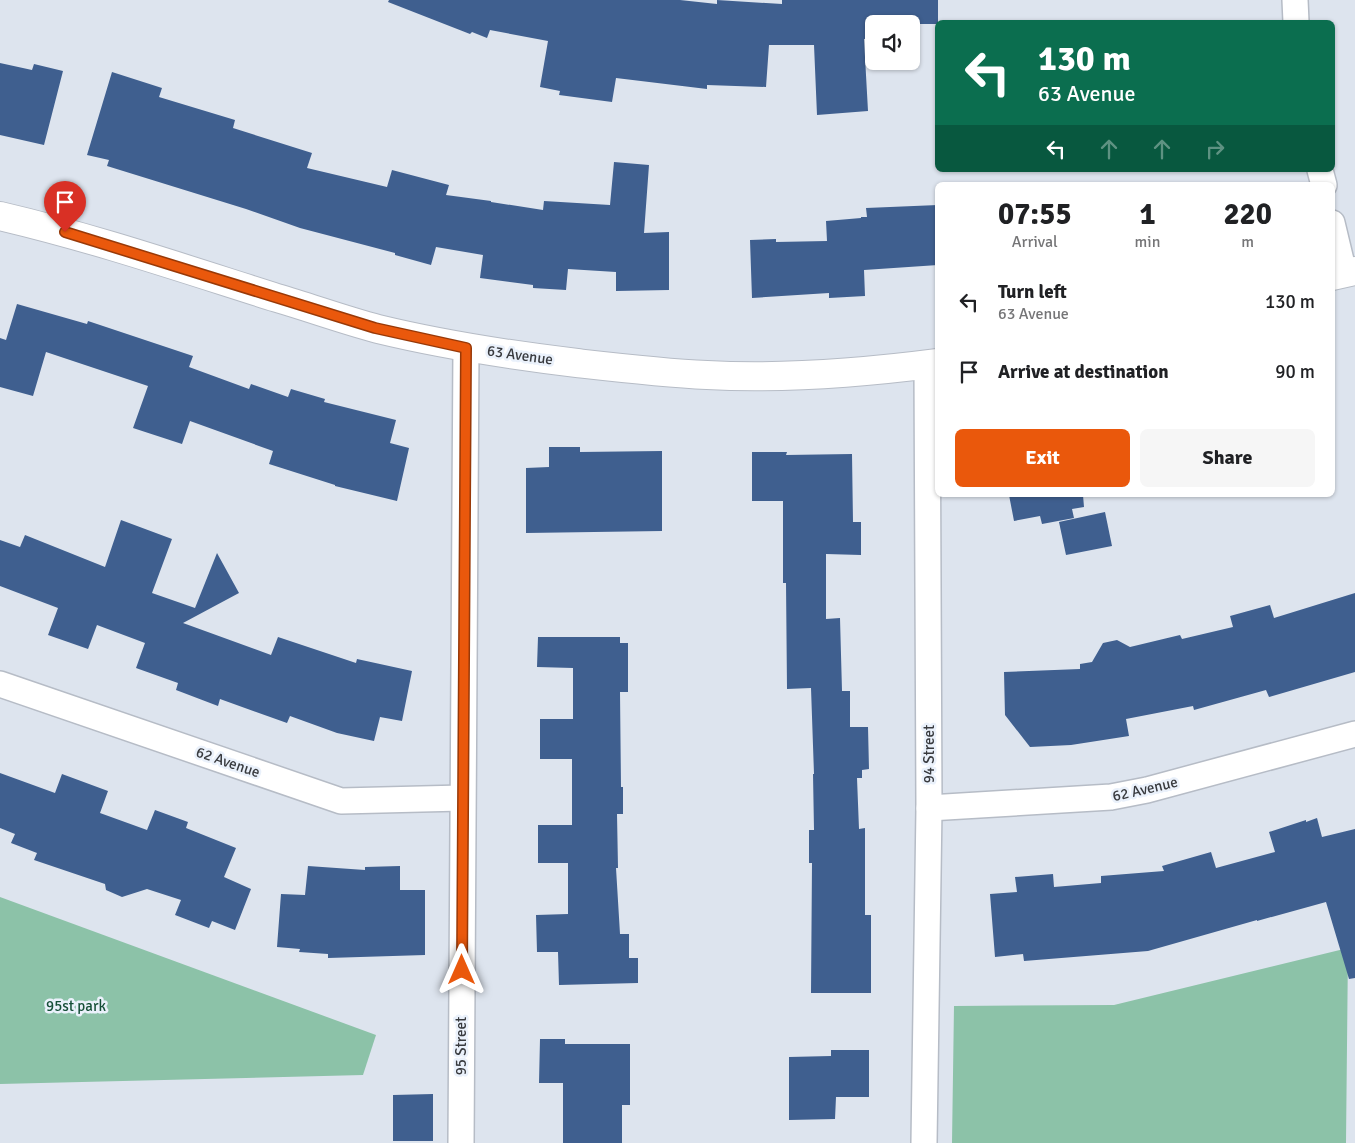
<!DOCTYPE html>
<style>
:root{--surface:#fff;--page:#f6f6f6;--text:#202124;--muted:#757577;--accent:#ea580c}
body{margin:0;font-family:Signika,sans-serif;background:var(--page);color:var(--text);height:100vh;display:flex;flex-direction:column;font-size:19px;white-space:nowrap}
*{box-sizing:border-box;margin:0}
p{font-size:16px;color:var(--muted)}
.icon{flex:none;width:28px;height:28px;fill:none;stroke:currentColor;stroke-width:2;stroke-linecap:round;stroke-linejoin:round}
.map{position:relative;flex:1;overflow:hidden}
.drawer{position:absolute;left:935px;top:182px;width:400px;height:315px;display:flex;flex-direction:column;background:var(--surface);border-radius:8px;box-shadow:0 1px 4px #0004}
.drawer>*{flex:none}
.guide{position:absolute;left:935px;top:20px;width:400px;height:152px;border-radius:8px;box-shadow:0 1px 4px #0004;background:#0b6e4f;color:#fff;overflow:hidden}
.tools{position:absolute;left:865px;top:15px;display:grid;gap:10px}
.tools a{display:grid;place-items:center;width:55px;height:55px;border-radius:8px;background:var(--surface);box-shadow:0 1px 4px #0004;font-size:25px}
.pin{position:absolute;display:grid;place-items:center;width:42px;height:42px;color:#fff;margin:-51px -21px;border-radius:50% 50% 50% 0;rotate:-45deg;box-shadow:0 0 5px #0007}
.pin .icon{rotate:45deg}
.me{position:absolute;width:55px;margin:-28px;rotate:0deg;stroke-linejoin:round;filter:drop-shadow(0 0 4px #0008)}
.turn{display:flex;align-items:center;gap:18px;height:105px;padding:0 20px;font-size:22px}
.turn .icon{width:65px;height:65px;stroke-width:2.5}
.turn b{display:block;font-size:35px;line-height:42px}
.lanes{display:flex;align-items:center;height:48px;padding:0 20px;background:#0003;justify-content:center;gap:25px;direction:ltr}
.lanes .off{opacity:.35}
.eta{display:flex;justify-content:space-evenly;align-items:center;height:85px;text-align:center}
.eta b{font-size:30px;font-weight:700;line-height:35px}
.button{display:flex;gap:10px;margin-top:auto;padding:10px 20px}
.button a{flex:1;height:58px;border-radius:8px;background:var(--accent);color:#fff;font-size:20px;font-weight:700;line-height:58px;text-align:center}
.button a+a{background:var(--page);color:var(--text)}
ul{padding:0;list-style:none}
li{display:flex;align-items:center;gap:15px;height:70px;padding:0 20px}
li div{flex:1}
li b{display:block;font-size:19px}
li em{font-style:normal}
.map>svg:first-child{display:block}
.green{fill:#8cc2a8}
.building{fill:#3f5f8f}
.lines{fill:none;stroke-linecap:round;stroke-linejoin:round}
.street-casing{stroke:#b6bcc6;stroke-width:28}
.secondary-casing{stroke:#b6bcc6;stroke-width:30}
.street{stroke:#fff;stroke-width:25}
.secondary{stroke:#fff;stroke-width:28}
.route-casing{stroke:#983908;stroke-width:12}
.route{stroke:#ea580c;stroke-width:9}
.labels{text-anchor:middle;stroke-width:5;stroke-linejoin:round;paint-order:stroke}
.street-label{font-size:15px;fill:#383a3e;stroke:#eaf1fb}
.park-label{font-size:15px;fill:#164f38;stroke:#eaf1fb}
</style>
<div class="map">
<svg width="1355" height="1143" viewBox="0 0 1355 1143">
<rect width="100%" height="100%" fill="#dde4ee"/>
<g class="green">
<path d="M0,897L376,1035L363,1075L0,1084Z"/>
<path d="M1348,948L1346,1143H952L954,1006L1114,1005Z"/>
</g>
<g class="building">
<path d="M389,0H680L717,4V0L782,4V0H938V24H874V38L864,39L868,111L817,115L814,45H769L766,87L707,85V89L616,78L612,102L559,95L560,91L540,87L548,41L490,30L487,38L472,32L470,34L388,2Z"/>
<path d="M0,63L32,70L34,64L63,71L44,145L0,135Z"/>
<path d="M112,72L162,88L159,97L235,120L233,128L312,153L307,168L387,187L392,170L449,185L446,195L491,201V202L543,210L544,201L610,205L614,162L649,165L644,233L669,232V290L616,291V272L568,269L566,290L533,288V285L480,278L483,255L436,247L431,265L395,255V253L300,228L246,209L107,166L109,160L87,155Z"/>
<path d="M938,205V265L864,270L865,296L829,298V293L752,298L750,240L776,239V242L827,241L826,221L861,218V217H867L866,208Z"/>
<path d="M17,304L87,324L88,321L193,356L189,367L249,389L251,384L288,397L291,389L325,399L324,402L396,420L390,443L409,448L397,501L335,486V485L269,464L273,451L190,421L182,444L133,428L148,386L46,352L33,396L0,387V338L6,340Z"/>
<path d="M549,447H580V452L662,451V531L526,533V468L549,467Z"/>
<path d="M752,452H787L786,455L852,454L853,522H861V555L826,554V619L840,618L842,691H850V727H868L869,769L862,770V778H857L859,829L865,828V915H871V993H811L812,863H809V830H814L813,774H814L811,688L787,689L786,583H783V501H752Z"/>
<path d="M1009,495H1083L1084,507L1072,509L1074,518L1042,524L1040,516L1014,521Z"/>
<path d="M1105,512L1112,546L1066,555L1059,522Z"/>
<path d="M121,520L172,539L152,593L195,608L217,553L239,593L183,623L271,655L278,637L356,663L357,659L412,671L402,721L380,717L374,741L337,733L290,716L287,723L220,699L218,706L176,690L178,683L136,668L145,643L97,625L88,649L48,635L58,608L0,586V540L20,547L25,535L105,567Z"/>
<path d="M1355,593V672L1269,697L1266,690L1194,710L1193,706L1126,719L1129,736L1071,745L1030,747L1005,715L1004,672L1080,669V664L1092,662L1103,643L1117,640L1130,647L1180,635L1182,639L1233,627L1230,616L1270,605L1274,618Z"/>
<path d="M538,637H620V643H628V692H620L621,787H623V814H617L618,868H616L620,934H629V958H638V983L559,985L558,952H537L536,915L568,914V863H538V825H572V759H540V719H573V668L537,667Z"/>
<path d="M0,773L55,793L62,774L108,791L100,813L147,830L155,810L188,822L186,828L236,848L224,877L251,889L235,930L212,921L209,928L175,915L181,900L147,889L122,897L106,890L105,884L34,860L37,853L11,843L15,834L0,828Z"/>
<path d="M1317,818L1322,837L1355,829V978L1349,979L1326,902L1257,921V920L1148,951L1024,961L1023,954L995,957L990,894L1017,892L1015,877L1053,874L1054,887L1101,883V876L1164,871L1162,866L1211,852L1216,868L1275,852L1269,832L1306,820V822Z"/>
<path d="M308,866L365,870V867L400,866V890H425V955L328,958V954L299,952L300,949L277,947L281,894L305,895Z"/>
<path d="M540,1039H565V1044H630V1105H622V1143H563V1083H539Z"/>
<path d="M831,1050H869V1097H836L835,1119L789,1120V1057L831,1056Z"/>
<path d="M433,1094V1141H393V1095Z"/>
</g>
<g class="lines">
<g class="street-casing">
<g id="street">
<path d="M1295,0L1296,22"/>
<path d="M1320,170L1324,185"/>
<path d="M1332,223L1344,273"/>
<path d="M0,684L341,801L462,798"/>
<path d="M929,808L1111,797L1147,790L1355,734"/>
<path d="M461,1143L466,348"/>
<path d="M924,1143L929,808L927,365"/>
</g>
</g>
<g class="secondary-casing">
<g id="secondary">
<path d="M0,216C94,238 185,269 277,298C311,308 344,320 378,329C444,345 510,355 577,363C621,368 664,373 707,375C784,379 861,373 938,363"/>
<path d="M1332,276L1355,271"/>
</g>
</g>
<use href="#street" class="street"/>
<use href="#secondary" class="secondary"/>
</g>
<g class="lines">
<g class="route-casing">
<path id="route" d="M65,232L375,328L466,348L462,970"/>
</g>
<use href="#route" class="route"/>
</g>
<g class="labels">
<g class="street-label">
<text transform="translate(520 355) rotate(8)" y="5">63 Avenue</text>
<text transform="translate(929 754) rotate(-90)" y="5">94 Street</text>
<text transform="translate(228 762) rotate(19)" y="5">62 Avenue</text>
<text transform="translate(1145 789) rotate(-13)" y="5">62 Avenue</text>
<text transform="translate(461 1046) rotate(-90)" y="5">95 Street</text>
</g>
<g class="park-label">
<text x="76" y="1011">95st park</text>
</g>
</g>
</svg>
<div class="tools">
<a><svg class="icon" aria-label="sound" viewBox="0 0 24 24"><path d="M4 9h4l5-4v14l-5-4H4zM17 9q2 3 0 6"/></svg></a>
</div>
<div class="pin" style="left:65px;top:232px;background:#d93025"><svg class="icon" aria-label="arrive" viewBox="0 0 24 24"><path d="M6 21V4h12l-3 4 3 4H6"/></svg></div>
<svg class="me" style="left:462px;top:970px" viewBox="-20 -20 40 40"><path d="M0-17L14 15 0 8-14 15z" fill="#ea580c" stroke="#fff" stroke-width="4"/></svg>
<div class="guide">
<div class="turn"><svg class="icon" aria-label="left" viewBox="0 0 24 24"><path d="M17 20v-9H6M10 6l-5 5 5 5"/></svg><div><b>130 m</b>63 Avenue</div></div>
<div class="lanes"><svg class="icon" aria-label="left" viewBox="0 0 24 24"><path d="M17 20v-9H6M10 6l-5 5 5 5"/></svg><svg class="icon off" aria-label="ahead" viewBox="0 0 24 24"><path d="M12 20V5M6 11l6-6 6 6"/></svg><svg class="icon off" aria-label="ahead" viewBox="0 0 24 24"><path d="M12 20V5M6 11l6-6 6 6"/></svg><svg class="icon off" aria-label="right" viewBox="0 0 24 24"><path d="M7 20v-9h11M14 6l5 5-5 5"/></svg></div>
</div>
<section class="drawer">
<div class="eta">
<div><b>07:55</b><p>Arrival</p></div>
<div><b>1</b><p>min</p></div>
<div><b>220</b><p>m</p></div>
</div>
<ul>
<li><svg class="icon" aria-label="left" viewBox="0 0 24 24"><path d="M17 20v-9H6M10 6l-5 5 5 5"/></svg><div><b>Turn left</b><p>63 Avenue</p></div><em>130 m</em></li>
<li><svg class="icon" aria-label="arrive" viewBox="0 0 24 24"><path d="M6 21V4h12l-3 4 3 4H6"/></svg><div><b>Arrive at destination</b></div><em>90 m</em></li>
</ul>
<div class="button"><a>Exit</a><a>Share</a></div>
</section>
</div>
